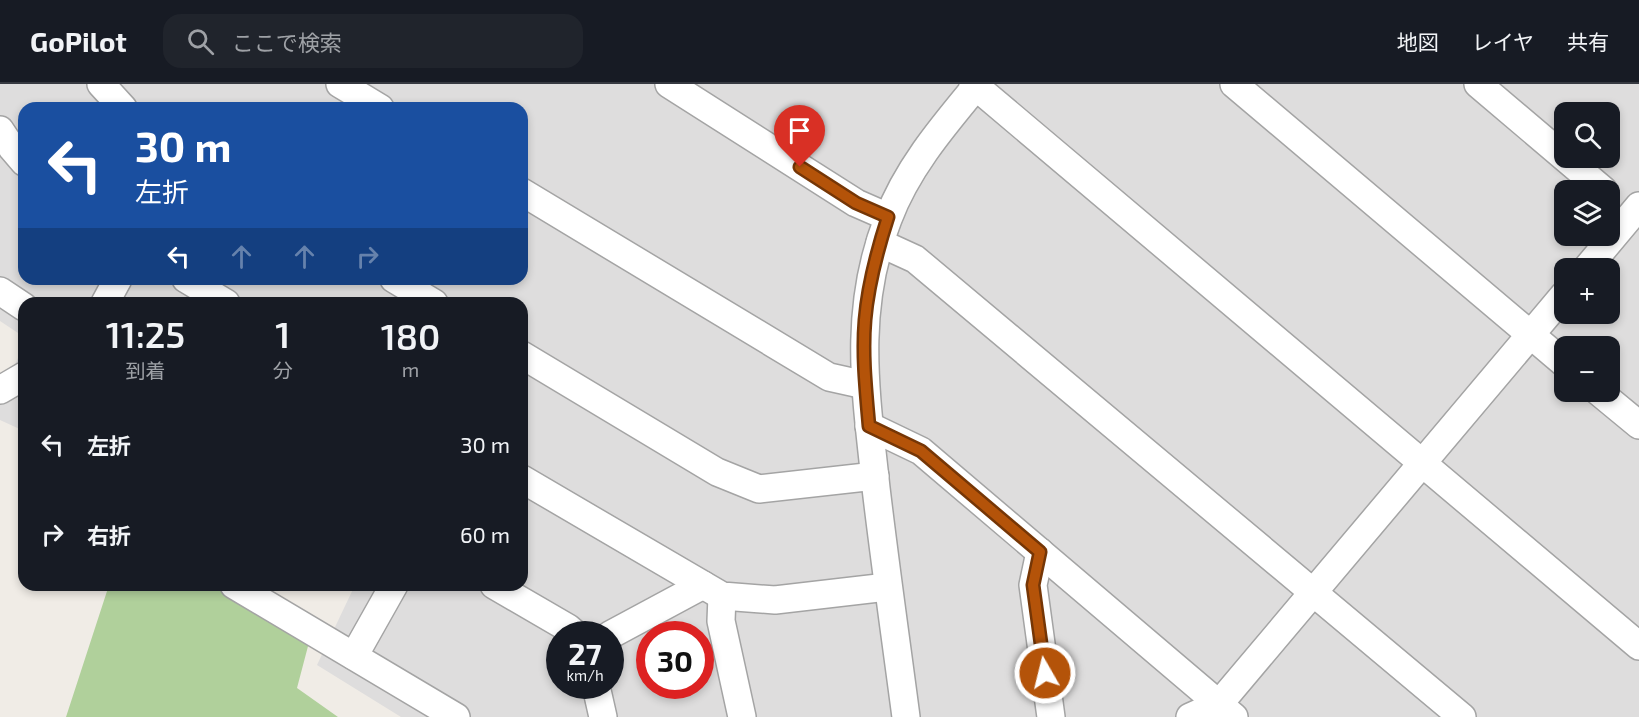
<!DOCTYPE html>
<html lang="ja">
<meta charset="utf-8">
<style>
:root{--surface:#171b24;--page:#20242c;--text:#f1f3f6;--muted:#9ea1a6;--line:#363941}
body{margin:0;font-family:"Exo 2","Noto Sans JP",sans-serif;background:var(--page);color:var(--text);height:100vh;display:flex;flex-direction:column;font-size:22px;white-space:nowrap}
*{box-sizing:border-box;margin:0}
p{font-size:20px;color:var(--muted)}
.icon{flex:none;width:33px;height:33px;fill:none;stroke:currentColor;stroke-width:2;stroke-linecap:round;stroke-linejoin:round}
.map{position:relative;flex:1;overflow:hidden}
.drawer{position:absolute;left:18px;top:213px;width:510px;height:294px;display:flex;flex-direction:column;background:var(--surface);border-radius:18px;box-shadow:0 3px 9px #0003}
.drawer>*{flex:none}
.guide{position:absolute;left:18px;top:18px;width:510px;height:183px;border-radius:18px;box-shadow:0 3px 9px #0003;background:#1a4fa0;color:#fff;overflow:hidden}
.tools{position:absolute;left:1554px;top:18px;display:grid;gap:12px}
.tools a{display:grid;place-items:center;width:66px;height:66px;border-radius:12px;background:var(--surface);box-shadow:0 3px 9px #0003;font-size:30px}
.speed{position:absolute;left:546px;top:537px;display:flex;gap:12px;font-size:30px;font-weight:700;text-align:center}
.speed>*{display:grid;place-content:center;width:78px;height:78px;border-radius:50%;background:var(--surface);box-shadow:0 3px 9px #0003;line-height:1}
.speed small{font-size:15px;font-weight:400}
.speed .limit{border:9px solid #d22;background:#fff;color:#111}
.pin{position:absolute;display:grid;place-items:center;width:51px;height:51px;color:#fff;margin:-62px -26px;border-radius:50% 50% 50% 0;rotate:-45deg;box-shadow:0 0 6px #0007}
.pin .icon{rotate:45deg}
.me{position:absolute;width:66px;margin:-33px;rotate:352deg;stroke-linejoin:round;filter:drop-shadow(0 0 4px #0008)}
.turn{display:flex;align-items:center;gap:21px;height:126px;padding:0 18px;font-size:27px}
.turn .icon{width:78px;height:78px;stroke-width:2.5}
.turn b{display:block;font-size:42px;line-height:51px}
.lanes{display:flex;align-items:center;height:57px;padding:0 18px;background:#0003;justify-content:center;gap:30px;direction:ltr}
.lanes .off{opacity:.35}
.eta{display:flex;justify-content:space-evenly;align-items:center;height:102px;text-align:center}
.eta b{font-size:36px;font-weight:600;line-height:42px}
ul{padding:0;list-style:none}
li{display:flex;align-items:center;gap:18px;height:90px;padding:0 18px}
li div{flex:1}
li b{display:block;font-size:22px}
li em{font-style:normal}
header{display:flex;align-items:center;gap:36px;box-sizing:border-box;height:84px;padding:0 30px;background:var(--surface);border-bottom:2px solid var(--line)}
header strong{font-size:28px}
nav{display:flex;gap:33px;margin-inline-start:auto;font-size:21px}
.search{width:420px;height:54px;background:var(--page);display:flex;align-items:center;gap:15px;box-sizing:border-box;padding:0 21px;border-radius:18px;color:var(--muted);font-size:22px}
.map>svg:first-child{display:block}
.residential{fill:#dedddd;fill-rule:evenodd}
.forest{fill:#b0d09b}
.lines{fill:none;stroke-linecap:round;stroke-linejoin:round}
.minor-casing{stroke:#a4a4a4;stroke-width:30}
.minor{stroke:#fff;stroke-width:27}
.route-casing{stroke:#753606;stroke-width:15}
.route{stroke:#b45309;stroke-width:10}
</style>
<header>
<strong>GoPilot</strong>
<div class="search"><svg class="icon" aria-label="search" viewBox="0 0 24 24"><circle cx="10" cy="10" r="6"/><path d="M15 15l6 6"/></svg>ここで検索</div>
<nav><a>地図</a><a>レイヤ</a><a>共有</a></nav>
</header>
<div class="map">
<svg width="1639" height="633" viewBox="0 0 1639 633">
<rect width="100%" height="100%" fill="#f0ece6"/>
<g class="residential">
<path d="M0,0H1639V633H401L317,581L355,501H522V219H24V253L0,237ZM24,24H522V195H24ZM1564,28H1610V74H1564ZM1564,106H1610V152H1564ZM1564,184H1610V230H1564ZM1564,262H1610V308H1564ZM560,550H610V602H560ZM650,550H700V602H650Z"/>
<path d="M24,260V347L0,336V316Z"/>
</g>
<path class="forest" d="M109,501H234L312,547L297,604L338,633H66Z"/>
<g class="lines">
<g class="minor-casing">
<g id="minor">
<path d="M101,0L123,24"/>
<path d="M340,0L380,24"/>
<path d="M669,0L856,119L888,133"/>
<path d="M973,0L1639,562"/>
<path d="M1234,0L1564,279"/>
<path d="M1478,0L1603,106"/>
<path d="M0,46L12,64L24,78"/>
<path d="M522,108L829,293L865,301"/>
<path d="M880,159L915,175L1462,633"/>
<path d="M1587,184L1639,122"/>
<path d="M186,195L226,219"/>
<path d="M394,195L434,219"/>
<path d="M0,207L24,223"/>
<path d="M105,219L118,195"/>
<path d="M522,271L717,388L759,405L875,392"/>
<path d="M0,306L24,292"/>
<path d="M1599,308L1639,341"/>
<path d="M869,342L921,367L1234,633"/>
<path d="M522,395L722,512L775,516L887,503"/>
<path d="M1040,468L1033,501L1051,633"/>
<path d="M234,501L456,633"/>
<path d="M494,501L568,544L575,550"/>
<path d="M722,512L721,537L742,633"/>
<path d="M610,551L703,501"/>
<path d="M354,572L394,501"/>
<path d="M596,602L603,633"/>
<path d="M906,633C896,557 885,480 876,404C866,310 852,227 888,135C907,84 944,41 978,0"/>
<path d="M1190,633L1219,620L1564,211"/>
</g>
</g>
<use href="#minor" class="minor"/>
</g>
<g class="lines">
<g class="route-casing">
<path id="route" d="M800,83L856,119L888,133C877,167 868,200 865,236C862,271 866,307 869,342L921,367L1040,468L1033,501L1045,589"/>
</g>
<use href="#route" class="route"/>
</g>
</svg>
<div class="tools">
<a><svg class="icon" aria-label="search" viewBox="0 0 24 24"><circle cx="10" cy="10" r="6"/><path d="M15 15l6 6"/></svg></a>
<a><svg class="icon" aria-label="layers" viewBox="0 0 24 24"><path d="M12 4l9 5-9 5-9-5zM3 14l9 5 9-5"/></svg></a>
<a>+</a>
<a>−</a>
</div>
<div class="speed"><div>27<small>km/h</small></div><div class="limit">30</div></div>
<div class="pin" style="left:800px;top:83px;background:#d93025"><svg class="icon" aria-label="arrive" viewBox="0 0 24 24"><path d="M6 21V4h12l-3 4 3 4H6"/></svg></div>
<svg class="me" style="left:1045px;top:589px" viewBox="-20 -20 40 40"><circle r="17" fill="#b45309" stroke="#fff" stroke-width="3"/><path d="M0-11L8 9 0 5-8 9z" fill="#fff"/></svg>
<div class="guide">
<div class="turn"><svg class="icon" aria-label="left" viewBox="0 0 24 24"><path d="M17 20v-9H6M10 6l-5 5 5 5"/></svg><div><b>30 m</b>左折</div></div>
<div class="lanes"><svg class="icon" aria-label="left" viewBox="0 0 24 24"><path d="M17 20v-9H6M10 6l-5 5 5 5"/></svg><svg class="icon off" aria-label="ahead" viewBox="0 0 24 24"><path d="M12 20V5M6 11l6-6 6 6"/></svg><svg class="icon off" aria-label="ahead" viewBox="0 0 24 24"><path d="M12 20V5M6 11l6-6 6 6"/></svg><svg class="icon off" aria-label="right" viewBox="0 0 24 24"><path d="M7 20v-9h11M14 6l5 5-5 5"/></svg></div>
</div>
<section class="drawer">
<div class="eta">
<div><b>11:25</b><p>到着</p></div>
<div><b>1</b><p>分</p></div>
<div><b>180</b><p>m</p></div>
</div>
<ul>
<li><svg class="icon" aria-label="left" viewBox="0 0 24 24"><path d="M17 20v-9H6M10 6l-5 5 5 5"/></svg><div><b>左折</b></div><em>30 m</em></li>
<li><svg class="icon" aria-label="right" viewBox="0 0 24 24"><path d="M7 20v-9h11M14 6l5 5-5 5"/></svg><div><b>右折</b></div><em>60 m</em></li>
</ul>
</section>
</div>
